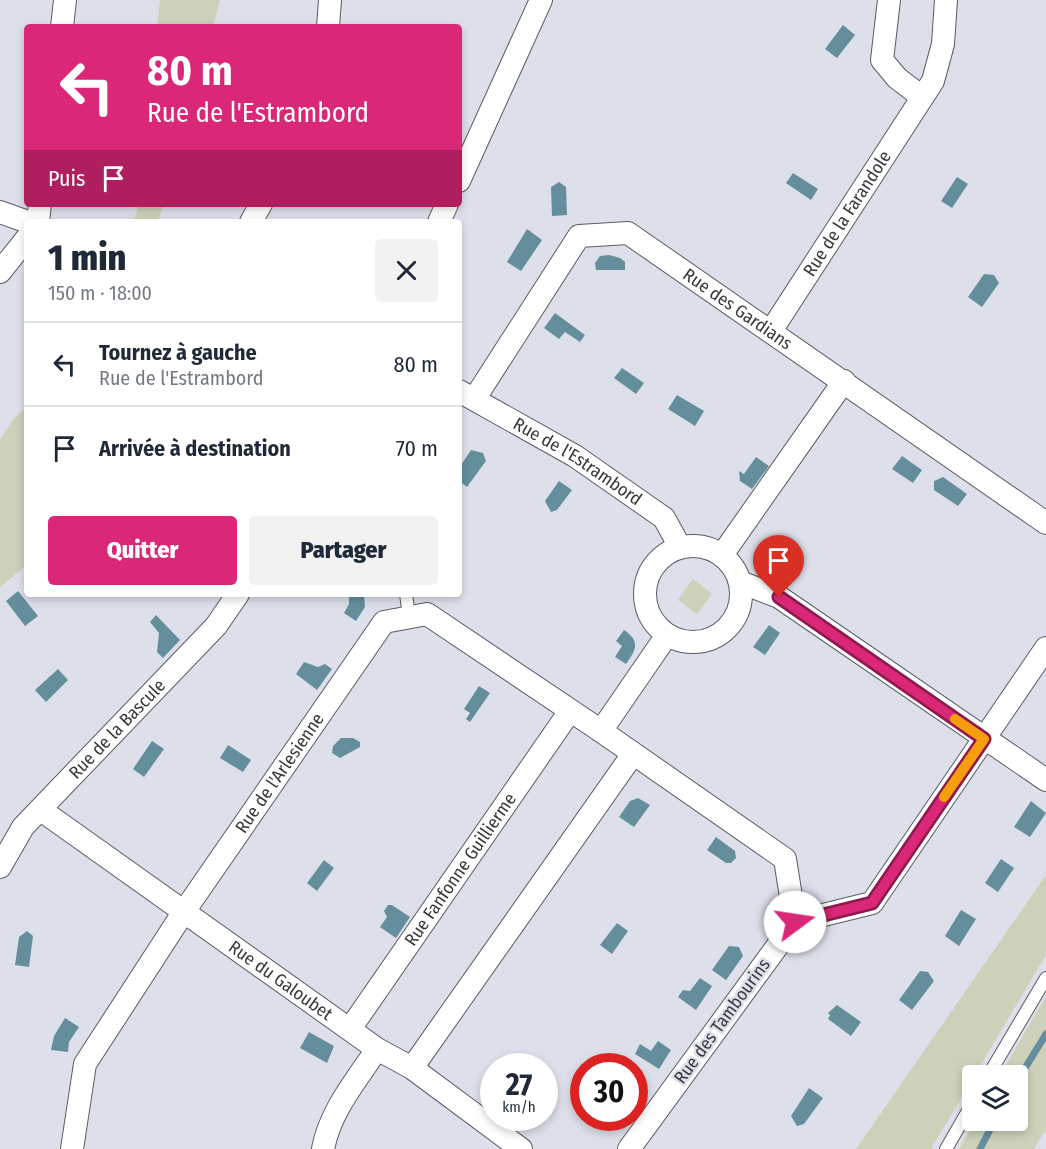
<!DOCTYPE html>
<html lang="fr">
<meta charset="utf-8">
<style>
:root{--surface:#fff;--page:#f2f2f3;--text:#1f2937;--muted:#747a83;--line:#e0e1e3;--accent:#db2777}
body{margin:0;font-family:"Fira Sans Condensed",sans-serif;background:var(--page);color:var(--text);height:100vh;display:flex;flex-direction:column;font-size:22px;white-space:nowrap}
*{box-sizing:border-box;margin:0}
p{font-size:20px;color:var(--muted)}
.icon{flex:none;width:33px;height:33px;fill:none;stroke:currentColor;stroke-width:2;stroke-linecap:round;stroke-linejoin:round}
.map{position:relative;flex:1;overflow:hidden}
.drawer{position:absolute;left:24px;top:219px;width:438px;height:378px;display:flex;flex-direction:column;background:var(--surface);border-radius:6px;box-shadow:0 3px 9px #0003}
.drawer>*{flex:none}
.guide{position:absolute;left:24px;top:24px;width:438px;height:183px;border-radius:6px;box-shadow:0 3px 9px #0003;background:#db2777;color:#fff;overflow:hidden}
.fabs{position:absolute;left:962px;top:1065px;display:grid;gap:12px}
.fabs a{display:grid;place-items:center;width:66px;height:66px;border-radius:6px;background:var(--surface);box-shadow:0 3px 9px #0003;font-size:30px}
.speed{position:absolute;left:480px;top:1053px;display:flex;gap:12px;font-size:30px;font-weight:700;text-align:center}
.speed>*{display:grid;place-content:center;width:78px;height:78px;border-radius:50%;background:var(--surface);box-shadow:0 3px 9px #0003;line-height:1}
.speed small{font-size:15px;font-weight:400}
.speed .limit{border:9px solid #d22;background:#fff;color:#111}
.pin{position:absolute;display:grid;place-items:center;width:51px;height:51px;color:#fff;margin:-62px -26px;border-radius:50% 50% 50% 0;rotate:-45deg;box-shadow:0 0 6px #0007}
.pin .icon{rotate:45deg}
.me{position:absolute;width:66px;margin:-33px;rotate:76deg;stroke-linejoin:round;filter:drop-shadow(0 0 4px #0008)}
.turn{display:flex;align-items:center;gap:21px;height:126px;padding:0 24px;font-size:27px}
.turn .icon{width:78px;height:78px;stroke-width:2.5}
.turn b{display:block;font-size:42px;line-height:51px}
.then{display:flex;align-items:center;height:57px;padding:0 24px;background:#0003;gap:12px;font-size:22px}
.round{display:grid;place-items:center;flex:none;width:63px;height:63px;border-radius:6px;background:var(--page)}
.head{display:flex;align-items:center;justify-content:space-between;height:102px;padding:0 24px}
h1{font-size:36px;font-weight:800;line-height:45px}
.primary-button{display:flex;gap:12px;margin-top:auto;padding:12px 24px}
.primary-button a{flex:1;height:69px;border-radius:6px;background:var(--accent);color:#fff;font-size:24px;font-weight:800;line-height:69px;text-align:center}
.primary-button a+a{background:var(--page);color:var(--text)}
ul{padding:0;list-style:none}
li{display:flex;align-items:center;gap:18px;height:84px;padding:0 24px;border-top:2px solid var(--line)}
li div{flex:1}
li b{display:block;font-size:22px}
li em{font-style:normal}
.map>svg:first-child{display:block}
.green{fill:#cdd1ba}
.water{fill:#658e9d}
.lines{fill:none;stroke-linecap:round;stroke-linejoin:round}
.stream{stroke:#658e9d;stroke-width:7}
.lane-casing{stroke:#585c64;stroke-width:14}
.street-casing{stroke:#585c64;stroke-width:24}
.lane{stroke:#fff;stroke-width:12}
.street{stroke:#fff;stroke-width:22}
.route-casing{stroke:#8e194d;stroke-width:15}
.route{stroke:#db2777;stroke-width:10}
.slow{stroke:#f59e0b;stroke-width:10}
.labels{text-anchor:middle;stroke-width:5;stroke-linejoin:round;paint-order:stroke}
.street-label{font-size:18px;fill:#37393c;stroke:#dde0ea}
</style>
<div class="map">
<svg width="1046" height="1149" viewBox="0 0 1046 1149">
<rect width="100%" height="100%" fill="#dde0ea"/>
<g class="green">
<path d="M160,0H220L213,27H157Z"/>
<path d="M139,204H163L158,222H133Z"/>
<path d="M27,407V565L0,587V440L14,418Z"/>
<path d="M693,579L712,594L697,614L678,600Z"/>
<path d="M1046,875V955L931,1149H856Z"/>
<path d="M1046,996V1129L1034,1149H959L975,1121L1017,1120V1076L1000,1075Z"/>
</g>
<g class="water">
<path d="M843,25L855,35L837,58L825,49Z"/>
<path d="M793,173L818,189L811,200L786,183Z"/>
<path d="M957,177L968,184L952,208L941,201Z"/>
<path d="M559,182L566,187L567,215L552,216L551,187Z"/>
<path d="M527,229L542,240L521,271L507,262Z"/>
<path d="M609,255L620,258L625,262V270H596L595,263L600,256Z"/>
<path d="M984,274L994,275L999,283L982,307L968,297Z"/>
<path d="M555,313L585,335L580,342L565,332L559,339L544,328Z"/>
<path d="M622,368L644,383L636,394L614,378Z"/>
<path d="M677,395L704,411L695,426L668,409Z"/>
<path d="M471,450L483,453L486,461L467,487L459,481V468Z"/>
<path d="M902,456L922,470L913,483L892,469Z"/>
<path d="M756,457L769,466L752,489L740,481L739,471L744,474Z"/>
<path d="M943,477L967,494L958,506L934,490V481Z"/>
<path d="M559,481L572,490L557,510L551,512L545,501Z"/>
<path d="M18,591L38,616L25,626L6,601Z"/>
<path d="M349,594H364L365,607L356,621L344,613L349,604Z"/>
<path d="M156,615L180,640L163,658L157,652L159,633L150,622Z"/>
<path d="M769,625L780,633L765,655L753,647Z"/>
<path d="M624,630C640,641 637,649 626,664L615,657L622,646L616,641Z"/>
<path d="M304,662L318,667L325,664L332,669L317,690L296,674Z"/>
<path d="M58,669L68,680L46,702L35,690Z"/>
<path d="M479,686L490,693L470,722L466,719L470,713L464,709Z"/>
<path d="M341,738H353L360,742V747L340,758L332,753L333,746Z"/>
<path d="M152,741L164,749L144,777L133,769Z"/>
<path d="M228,745L251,760L243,772L220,758Z"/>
<path d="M638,798L650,805L634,827L619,817L630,801Z"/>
<path d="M1031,801L1046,813L1030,837L1014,827Z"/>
<path d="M716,837L735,851L736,858L731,863H726L707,850Z"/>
<path d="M1001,859L1014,868L998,892L985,883Z"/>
<path d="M324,860L334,868L317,891L307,883Z"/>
<path d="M388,905H392L410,917L396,938L380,927L387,917L384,911Z"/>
<path d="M961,910L976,919L959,946L945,936Z"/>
<path d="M617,923L628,931L612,954L600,945Z"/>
<path d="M27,931L33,936L29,967L15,965L19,937Z"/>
<path d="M729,946L739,947L743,956L726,980L712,970Z"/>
<path d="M920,971L928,972L934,981L912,1010L899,1000Z"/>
<path d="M700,978L712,986L696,1010L678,997L683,990L690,991Z"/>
<path d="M837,1005L861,1022L851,1036L828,1019L830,1015L828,1013Z"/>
<path d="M65,1018L79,1027L69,1042L68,1052L51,1050L54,1036Z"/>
<path d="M309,1032L334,1046L327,1063L300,1048Z"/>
<path d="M658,1041L671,1050L659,1069L635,1054L640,1044L651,1051Z"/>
<path d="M809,1088L823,1098L804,1124L797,1126L791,1116Z"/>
</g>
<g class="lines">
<g class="stream">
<path d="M1017,1081L1046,1034"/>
<path d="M980,1149L995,1120"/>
</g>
<g class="lane-casing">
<g id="lane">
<path d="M406,594L409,616"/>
<path d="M988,1076L1046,978"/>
<path d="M946,1149L972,1104"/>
</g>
</g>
<g class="street-casing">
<g id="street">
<path d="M889,0L882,60L897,78L922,97"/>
<path d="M62,27L65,0"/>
<path d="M328,27L330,0"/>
<path d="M459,181L541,0"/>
<path d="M0,212L28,222"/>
<path d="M38,222L40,204"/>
<path d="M251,222L261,204"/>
<path d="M439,222L447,204"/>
<path d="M0,272L27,238"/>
<path id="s1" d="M771,331L933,81L943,44L946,0"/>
<path id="s2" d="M459,391L575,456L664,518L680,547"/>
<path id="s3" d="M475,398L579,236L628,233L1046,523"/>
<circle cx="693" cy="594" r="48"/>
<path d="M722,555L844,381"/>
<path d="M740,582L779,597L1046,780"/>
<path d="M601,731L667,635"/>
<path id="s4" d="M41,810L377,1049L412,1068L521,1149"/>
<path id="s5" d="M0,867L23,827L216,626L238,594"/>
<path d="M795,922L872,903L1046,648"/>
<path id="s6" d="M350,1029L570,711"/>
<path d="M412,1068L633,754"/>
<path id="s7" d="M72,1149L85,1064L183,913L384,622L427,614L601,731L785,859L795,922L629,1149"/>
<path d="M323,1149C330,1111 356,1081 377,1049"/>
</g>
</g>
<use href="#lane" class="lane"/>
<use href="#street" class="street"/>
</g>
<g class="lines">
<g class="route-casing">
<path id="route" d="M779,597L984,739L872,903L795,922"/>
</g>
<use href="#route" class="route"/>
<path class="slow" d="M944,797L984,739L955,719"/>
</g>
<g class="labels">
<g class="street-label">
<text dy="6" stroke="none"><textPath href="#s1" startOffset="140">Rue de la Farandole</textPath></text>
<text dy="6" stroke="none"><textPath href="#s3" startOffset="375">Rue des Gardians</textPath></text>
<text dy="6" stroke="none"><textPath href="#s2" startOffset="138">Rue de l'Estrambord</textPath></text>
<text dy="6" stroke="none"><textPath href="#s5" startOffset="182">Rue de la Bascule</textPath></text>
<text dy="6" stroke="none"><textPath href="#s7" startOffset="436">Rue de l'Arlesienne</textPath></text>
<text dy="6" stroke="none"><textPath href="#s6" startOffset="194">Rue Fanfonne Guillierme</textPath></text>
<text dy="6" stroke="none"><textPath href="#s4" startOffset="294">Rue du Galoubet</textPath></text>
<text transform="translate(722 1021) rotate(-54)" y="6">Rue des Tambourins</text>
</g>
</g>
</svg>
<div class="fabs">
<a><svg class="icon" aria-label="layers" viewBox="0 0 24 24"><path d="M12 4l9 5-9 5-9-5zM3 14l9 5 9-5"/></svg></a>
</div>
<div class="speed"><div>27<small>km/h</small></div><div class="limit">30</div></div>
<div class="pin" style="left:779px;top:597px;background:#d93025"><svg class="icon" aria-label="arrive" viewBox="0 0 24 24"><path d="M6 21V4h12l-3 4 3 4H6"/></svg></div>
<svg class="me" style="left:795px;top:922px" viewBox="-20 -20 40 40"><circle r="19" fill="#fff"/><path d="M0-13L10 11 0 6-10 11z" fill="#db2777"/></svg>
<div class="guide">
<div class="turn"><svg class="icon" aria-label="left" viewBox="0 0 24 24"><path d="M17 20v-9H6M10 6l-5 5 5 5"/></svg><div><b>80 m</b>Rue de l'Estrambord</div></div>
<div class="then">Puis<svg class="icon" aria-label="arrive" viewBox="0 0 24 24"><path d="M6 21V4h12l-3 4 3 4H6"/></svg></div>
</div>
<section class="drawer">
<div class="head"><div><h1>1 min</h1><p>150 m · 18:00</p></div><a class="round"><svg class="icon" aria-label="close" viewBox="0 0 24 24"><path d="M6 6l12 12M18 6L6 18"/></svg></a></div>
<ul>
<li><svg class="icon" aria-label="left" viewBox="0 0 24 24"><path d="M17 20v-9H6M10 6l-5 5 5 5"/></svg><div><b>Tournez à gauche</b><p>Rue de l'Estrambord</p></div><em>80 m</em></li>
<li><svg class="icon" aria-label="arrive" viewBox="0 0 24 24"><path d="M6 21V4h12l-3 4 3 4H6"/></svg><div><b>Arrivée à destination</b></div><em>70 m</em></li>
</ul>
<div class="primary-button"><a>Quitter</a><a>Partager</a></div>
</section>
</div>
